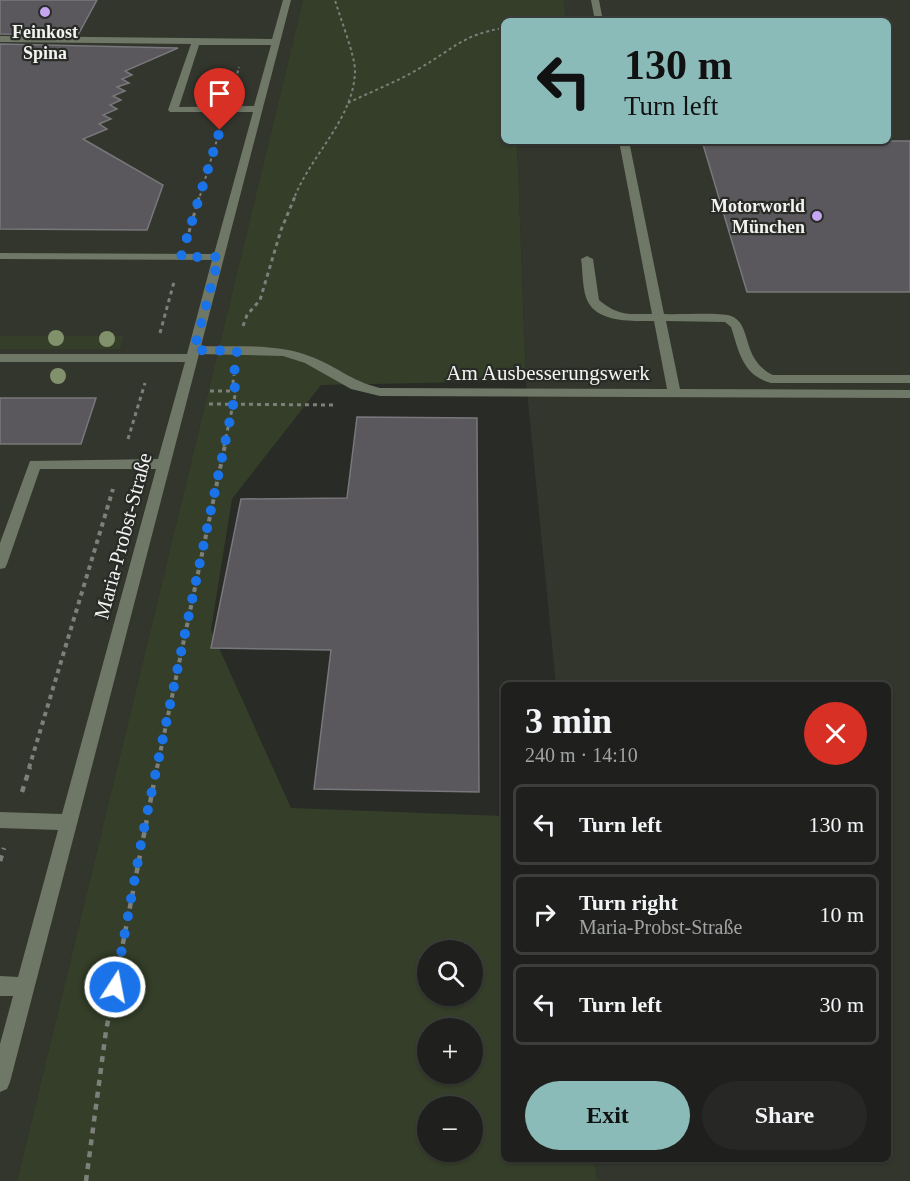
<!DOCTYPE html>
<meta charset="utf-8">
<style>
:root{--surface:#1f201d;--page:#272826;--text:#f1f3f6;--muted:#a1a3a4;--line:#3c3e3b;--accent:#8bbbb9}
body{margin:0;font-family:"Times New Roman",serif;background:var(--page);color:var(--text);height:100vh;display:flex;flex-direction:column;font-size:22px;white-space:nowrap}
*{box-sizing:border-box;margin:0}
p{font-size:20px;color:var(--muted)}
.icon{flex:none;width:33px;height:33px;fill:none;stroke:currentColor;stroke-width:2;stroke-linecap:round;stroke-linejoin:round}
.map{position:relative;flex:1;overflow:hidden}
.sheet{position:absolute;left:501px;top:682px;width:390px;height:480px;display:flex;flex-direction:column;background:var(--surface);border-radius:9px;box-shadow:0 2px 4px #0004,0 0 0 2px var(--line)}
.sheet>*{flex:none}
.guide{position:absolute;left:501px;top:18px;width:390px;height:126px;border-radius:9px;box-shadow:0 2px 4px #0004,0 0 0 2px var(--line);background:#8bbbb9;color:#111;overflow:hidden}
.buttons{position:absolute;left:417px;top:940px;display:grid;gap:12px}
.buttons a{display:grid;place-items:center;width:66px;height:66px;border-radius:50%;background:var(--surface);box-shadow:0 2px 4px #0004,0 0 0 2px var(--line);font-size:30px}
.pin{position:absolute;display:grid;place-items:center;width:51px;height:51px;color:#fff;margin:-62px -26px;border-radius:50% 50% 50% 0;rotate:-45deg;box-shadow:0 0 6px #0007}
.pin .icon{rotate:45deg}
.me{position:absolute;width:66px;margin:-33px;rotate:11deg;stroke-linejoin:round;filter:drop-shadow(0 0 4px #0008)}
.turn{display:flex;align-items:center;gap:21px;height:126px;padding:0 24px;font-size:27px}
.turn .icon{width:78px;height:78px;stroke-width:2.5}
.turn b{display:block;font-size:42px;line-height:51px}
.round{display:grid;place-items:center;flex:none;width:63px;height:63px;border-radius:32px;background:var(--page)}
.overview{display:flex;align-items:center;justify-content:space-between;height:102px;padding:0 24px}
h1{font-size:36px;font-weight:600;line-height:45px}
.cta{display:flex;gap:12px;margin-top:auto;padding:12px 24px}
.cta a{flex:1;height:69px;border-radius:36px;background:var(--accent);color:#111;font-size:24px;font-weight:600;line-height:69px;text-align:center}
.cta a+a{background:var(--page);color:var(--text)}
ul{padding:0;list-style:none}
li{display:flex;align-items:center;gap:18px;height:81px;margin:0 12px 9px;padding:0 12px;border:3px solid var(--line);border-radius:9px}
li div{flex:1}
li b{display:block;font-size:22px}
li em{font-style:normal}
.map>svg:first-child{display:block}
.built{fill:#32362d}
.green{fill:#343e28;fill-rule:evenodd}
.building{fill:#5a585c;stroke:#78777b;stroke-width:1.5}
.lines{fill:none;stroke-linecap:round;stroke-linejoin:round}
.path-far3{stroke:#7d7f7b;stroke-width:2;stroke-dasharray:3 3;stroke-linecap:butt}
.path-far2{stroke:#7d7f7b;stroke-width:3;stroke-dasharray:4 4;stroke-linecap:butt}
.path-far1{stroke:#7d7f7b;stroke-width:4;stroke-dasharray:4.5 4.5;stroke-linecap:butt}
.path{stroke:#7d7f7b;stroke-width:4.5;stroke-dasharray:6 6;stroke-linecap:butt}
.minor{fill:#6f7766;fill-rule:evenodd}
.tree{fill:#80916b}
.route{stroke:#1a73e8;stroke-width:10;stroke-dasharray:0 18}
.poi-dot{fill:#c5a6f1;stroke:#292b27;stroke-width:2}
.labels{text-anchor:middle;stroke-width:4.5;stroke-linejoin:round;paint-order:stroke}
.far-poi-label{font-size:18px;font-weight:bold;fill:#f3f4f2;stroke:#292b27}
.street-label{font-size:21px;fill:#f3f4f2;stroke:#292b27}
</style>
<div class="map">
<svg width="910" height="1181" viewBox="0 0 910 1181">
<rect width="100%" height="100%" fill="#292b27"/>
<g class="built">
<path d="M0,0H303L17,1181H0Z"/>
<path d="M509,0H910V1181H597L595,1160H888V686L556,685L526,381L517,141H888V21H511Z"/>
</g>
<g class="green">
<path d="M303,0H563L566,21H504V141H517L526,381L321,385L232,499L211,630L291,808L504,816V1160H595L597,1181H17ZM428,951H472V996H428ZM428,1029H472V1074H428ZM428,1107H472V1152H428Z"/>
<path d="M0,336H124L120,349H0Z"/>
</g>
<g class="building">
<path d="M0,0H97L78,35L0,34Z"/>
<path d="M0,44L178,48L125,71L132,75L122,79L129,83L117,87L125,91L113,96L121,100L110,105L117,109L103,115L111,119L99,124L107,129L83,139L163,185L147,230L0,229Z"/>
<path d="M702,141H910V292H747Z"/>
<path d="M0,398H96L81,444H0Z"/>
<path d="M357,417L477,418L479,792L314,789L331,650L211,648L241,499L347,498Z"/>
</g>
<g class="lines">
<g class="path-far3">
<path d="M234,85L239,67"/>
<path d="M348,103C372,91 397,82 420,68C453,49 464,34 504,28"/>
<path d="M200,196L219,133"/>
<path d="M295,196C312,154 354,118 355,71C355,55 340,18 335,0"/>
</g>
<g class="path-far2">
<path d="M189,232L200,194"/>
<path d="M243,326L247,315L260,300L281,230L296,194"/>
<path d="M160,333L174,282"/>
<path d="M210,391H236"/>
<path d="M209,404L334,405"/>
<path d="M128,439L145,383"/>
<path d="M224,446L236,391L233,382L234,375"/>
</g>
<g class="path-far1">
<path d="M29,768L113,489"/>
<path d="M157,768L225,445"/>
</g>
<g class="path">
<path d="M22,792L30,767"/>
<path d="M0,861L4,848"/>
<path d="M86,1181L106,1031L157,767"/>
</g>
<g class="minor">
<path d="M283,0H291L201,346C238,347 278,343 312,357C338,367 351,381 380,388L667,389L654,321C634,321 599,323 588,302C582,291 583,271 581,259L587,256L593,259L599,300C618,316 628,314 652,314L619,141H629L664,314C680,315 718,312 731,316C753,324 740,359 773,375H910V383H771C742,375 739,351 731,327L725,322L666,321L680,389L910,390V398L380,396L351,389L305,363L283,356L199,354L10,1082L7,1089L0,1092V1044L13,996H0V976L18,977L58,830L0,828V812L62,814L156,469H40L7,564L5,568L0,569V543L30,461L158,459L185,362H0V354H187L212,260L0,259V253L214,254L253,112H170L168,110L191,44L0,42V36L272,39ZM199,45H271L254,106L179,107Z"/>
<path d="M591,0H599L603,21H595Z"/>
</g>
</g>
<g class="tree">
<circle cx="56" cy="338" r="8"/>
<circle cx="107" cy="339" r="8"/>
<circle cx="58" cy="376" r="8"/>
</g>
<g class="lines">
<path class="route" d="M115,987L143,833L236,391L233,382L237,351L194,350L219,257H181L220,130"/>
</g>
<g class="poi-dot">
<circle cx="45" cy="12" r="6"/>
<circle cx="817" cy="216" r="6"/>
</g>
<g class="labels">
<g class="far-poi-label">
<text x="45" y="38">Feinkost<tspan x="45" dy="21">Spina</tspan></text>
<text x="805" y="212" text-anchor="end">Motorworld<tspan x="805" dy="21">München</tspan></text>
</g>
<g class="street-label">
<text x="548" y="380">Am Ausbesserungswerk</text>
<text transform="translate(123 536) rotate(-75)" y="7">Maria-Probst-Straße</text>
</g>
</g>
</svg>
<div class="buttons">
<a><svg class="icon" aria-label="search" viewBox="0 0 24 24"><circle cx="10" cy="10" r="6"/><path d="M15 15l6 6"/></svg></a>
<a>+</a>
<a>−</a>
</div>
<div class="pin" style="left:220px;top:130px;background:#d93025"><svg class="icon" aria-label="arrive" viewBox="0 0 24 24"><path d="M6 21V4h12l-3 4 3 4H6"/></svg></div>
<svg class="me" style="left:115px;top:987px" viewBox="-20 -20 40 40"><circle r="17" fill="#1a73e8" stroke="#fff" stroke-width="3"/><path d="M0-11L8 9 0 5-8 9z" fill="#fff"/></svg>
<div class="guide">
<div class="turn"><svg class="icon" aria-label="left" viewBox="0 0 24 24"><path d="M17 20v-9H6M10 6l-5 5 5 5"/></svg><div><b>130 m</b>Turn left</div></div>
</div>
<section class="sheet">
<div class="overview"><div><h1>3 min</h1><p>240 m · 14:10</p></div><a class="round" style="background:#d93025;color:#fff"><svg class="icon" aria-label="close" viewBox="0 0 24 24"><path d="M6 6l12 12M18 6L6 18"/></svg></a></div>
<ul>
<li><svg class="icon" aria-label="left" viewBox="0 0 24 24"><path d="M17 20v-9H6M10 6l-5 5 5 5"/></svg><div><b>Turn left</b></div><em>130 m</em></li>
<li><svg class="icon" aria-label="right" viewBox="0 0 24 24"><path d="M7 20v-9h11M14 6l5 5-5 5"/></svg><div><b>Turn right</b><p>Maria-Probst-Straße</p></div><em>10 m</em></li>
<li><svg class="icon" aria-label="left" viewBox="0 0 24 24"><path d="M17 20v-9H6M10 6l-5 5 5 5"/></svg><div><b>Turn left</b></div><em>30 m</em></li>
</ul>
<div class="cta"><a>Exit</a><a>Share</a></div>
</section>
</div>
